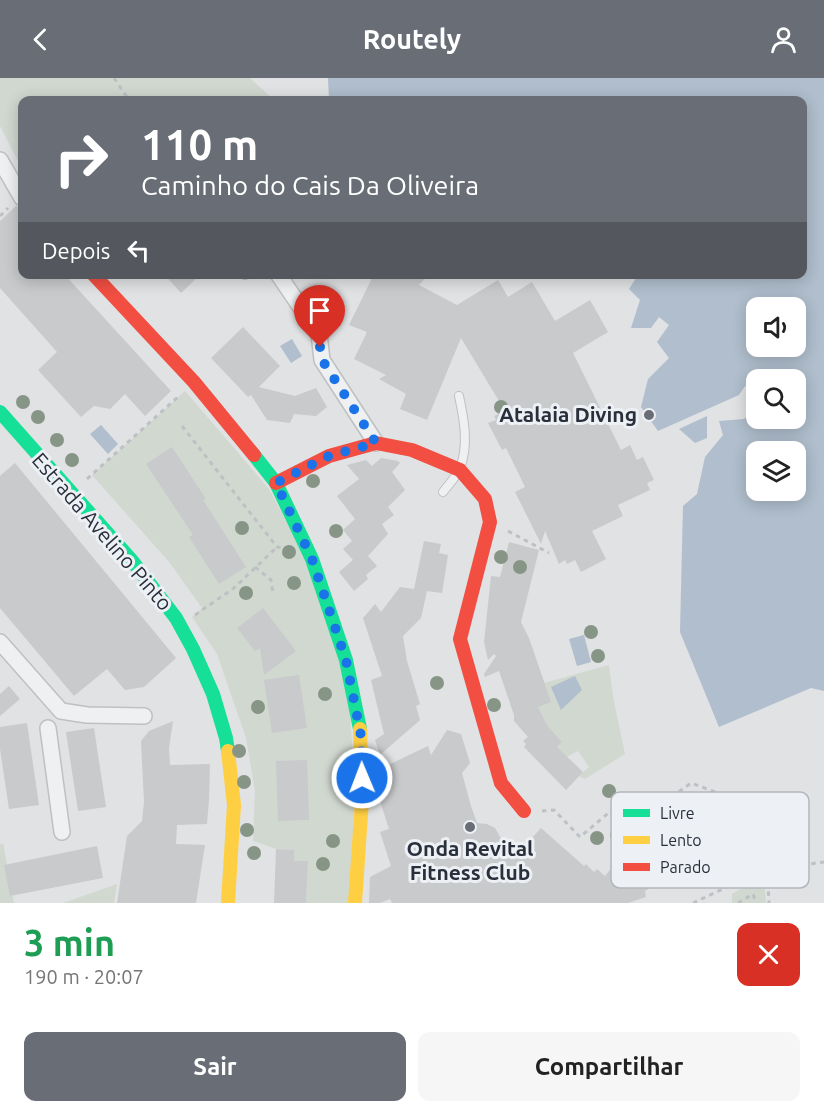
<!DOCTYPE html>
<html lang="pt">
<meta charset="utf-8">
<style>
:root{--surface:#fff;--page:#f6f6f6;--text:#222;--muted:#767676;--accent:#696e76}
body{margin:0;font-family:Ubuntu,sans-serif;background:var(--page);color:var(--text);height:100vh;display:flex;flex-direction:column;font-size:22px;white-space:nowrap}
*{box-sizing:border-box;margin:0}
p{font-size:20px;color:var(--muted)}
.icon{flex:none;width:33px;height:33px;fill:none;stroke:currentColor;stroke-width:2;stroke-linecap:round;stroke-linejoin:round}
.map{position:relative;height:825px;overflow:hidden}
.side{display:flex;flex-direction:column;background:var(--surface);flex:1}
.side>*{flex:none}
.top-card{position:absolute;left:18px;top:18px;width:789px;height:183px;border-radius:12px;box-shadow:0 3px 15px #0003;background:#696e76;color:#fff;overflow:hidden}
.buttons{position:absolute;left:746px;top:219px;display:grid;gap:12px}
.buttons a{display:grid;place-items:center;width:60px;height:60px;border-radius:12px;background:var(--surface);box-shadow:0 3px 15px #0003;font-size:30px}
.pin{position:absolute;display:grid;place-items:center;width:51px;height:51px;color:#fff;margin:-62px -26px;border-radius:50% 50% 50% 0;rotate:-45deg;box-shadow:0 0 6px #0007}
.pin .icon{rotate:45deg}
.me{position:absolute;width:66px;margin:-33px;rotate:359deg;stroke-linejoin:round;filter:drop-shadow(0 0 4px #0008)}
.turn{display:flex;align-items:center;gap:21px;height:126px;padding:0 24px;font-size:27px}
.turn .icon{width:78px;height:78px;stroke-width:2.5}
.turn b{display:block;font-size:42px;line-height:51px}
.then{display:flex;align-items:center;height:57px;padding:0 24px;background:#0003;gap:12px;font-size:22px}
.round{display:grid;place-items:center;flex:none;width:63px;height:63px;border-radius:12px;background:var(--page)}
.summary{display:flex;align-items:center;justify-content:space-between;height:102px;padding:0 24px}
h1{font-size:36px;font-weight:700;line-height:45px;color:#1e9e55}
.action{display:flex;gap:12px;margin-top:auto;padding:12px 24px}
.action a{flex:1;height:69px;border-radius:12px;background:var(--accent);color:#fff;font-size:24px;font-weight:700;line-height:69px;text-align:center}
.action a+a{background:var(--page);color:var(--text)}
header{display:flex;justify-content:space-between;align-items:center;height:78px;padding:0 24px;background:var(--accent);color:#fff;font-size:27px;font-weight:700}
.map>svg:first-child{display:block}
.green{fill:#d1d8d0}
.water{fill:#b0becd;fill-rule:evenodd}
.building{fill:#c8cacc}
.lines{fill:none;stroke-linecap:round;stroke-linejoin:round}
.lane-casing{stroke:#bec0c2;stroke-width:10}
.street-casing{stroke:#bec0c2;stroke-width:18}
.path{stroke:#bec0c4;stroke-width:3;stroke-dasharray:4.5 4.5;stroke-linecap:butt}
.lane{stroke:#eff0f1;stroke-width:8}
.street{stroke:#eff0f1;stroke-width:15}
.fast{stroke:#16e098;stroke-width:14}
.slow{stroke:#ffcf43;stroke-width:14}
.jam{stroke:#f24e42;stroke-width:14}
.tree{fill:#869585}
.route{stroke:#1a73e8;stroke-width:10;stroke-dasharray:0 18}
.poi-dot{fill:#696e76;stroke:#edf0f4;stroke-width:2}
.labels{text-anchor:middle;stroke-width:6;stroke-linejoin:round;paint-order:stroke}
.poi-label{font-size:21px;font-weight:bold;fill:#292f3b;stroke:#edf0f4;text-anchor:end}
.street-label{font-size:21px;fill:#292f3b;stroke:#edf0f4}
.key{fill:#edf0f4;stroke:#b2b6bc;stroke-width:1.5}
.key-label{font-size:16px;fill:#292f3b}
</style>
<header><svg class="icon" aria-label="back" viewBox="0 0 24 24"><path d="M15 5l-7 7 7 7"/></svg>Routely<svg class="icon" aria-label="person" viewBox="0 0 24 24"><circle cx="12" cy="8" r="4"/><path d="M4 21q1-7 8-7t8 7"/></svg></header>
<div class="map">
<svg width="824" height="825" viewBox="0 0 824 825">
<rect width="100%" height="100%" fill="#e0e2e4"/>
<g class="green">
<path d="M0,0H250L274,22H22V91L0,48Z"/>
<path d="M185,313L269,411L302,473L346,587L355,703L350,825H306L308,783H294V772L276,771L253,763L255,713L246,660L217,576L192,539L202,530L170,485L92,397Z"/>
<path d="M609,587L613,619L625,676L585,701L579,698L589,689L578,673L567,679L557,669L562,664L547,647L538,629L544,605Z"/>
<path d="M3,765L14,825H0V767Z"/>
<path d="M758,801L765,811L766,825H732V816Z"/>
<path d="M117,806L114,825H63Z"/>
</g>
<g class="water">
<path d="M328,0H824V613L811,610L719,649L680,554L683,428L697,416L705,379L723,357L719,343L744,341L756,328V340H795V302H756V312L745,308L739,317L658,353L641,329L648,301L669,280L657,264L669,247L659,239L651,250H631L640,222L629,211L638,197L802,196V22H329ZM756,230H795V268H756ZM756,374H795V412H756Z"/>
<path d="M292,261L302,278L291,285L280,268Z"/>
<path d="M707,338V360L695,365L679,351Z"/>
<path d="M101,347L118,366L108,376L90,356Z"/>
<path d="M584,557L591,584L577,588L569,561Z"/>
<path d="M575,598L582,612L561,632L551,609Z"/>
</g>
<g class="building">
<path d="M16,128L22,130V196H64L171,313L145,338L125,316L110,331L94,328L81,339L38,292L57,274L0,210V143Z"/>
<path d="M164,196H201L181,215Z"/>
<path d="M374,196H429L419,207L457,227L498,202L508,219L532,204L555,243L590,222L608,254L573,275L621,372L630,367L637,382L643,379L654,402L647,405L650,412L618,427L623,438L592,453L606,481L581,494L575,482L567,486L565,482L559,486L545,453L541,466L515,414L525,409L506,370L502,372L488,345L496,342L494,338L505,333L461,260L427,342L400,331L406,316L379,301L386,297L354,281L367,254L349,247Z"/>
<path d="M243,249L280,288L259,309L295,318L316,310L327,329L316,338L294,336L290,345L267,342L251,317L248,319L211,280Z"/>
<path d="M172,369L206,421L203,422L246,489L219,506L189,459L193,457L146,386Z"/>
<path d="M381,380L398,383L400,385L392,394L405,412L388,429L394,437L382,446L388,456L368,478L377,488L366,497L368,501L354,513L339,494L353,482L343,471L352,463L343,452L355,441L337,418L359,401L347,387L366,382L372,388Z"/>
<path d="M15,385L176,580L144,609L125,612L107,591L74,618L0,530V398Z"/>
<path d="M424,463L441,466L439,475L448,477L442,515L427,513L421,540L403,558L407,583L420,626L416,628L420,642L380,677L375,662L384,656L371,602L382,598L363,540L375,526L381,534L400,509L414,511Z"/>
<path d="M509,464L539,472L521,544L529,560L551,624L538,629L547,647L562,664L557,669L583,694L566,712L524,669L526,666L523,663L528,659L514,643V637L499,593L485,599L484,596L496,578L494,576L488,582L484,564L491,498L500,499Z"/>
<path d="M263,530L296,573L264,597L260,570L255,573L237,550Z"/>
<path d="M299,597L307,650L272,655L264,602Z"/>
<path d="M9,608L20,621L0,638V616Z"/>
<path d="M173,643L169,670L170,687L210,686L209,722L207,746L177,747L176,766L205,767L196,825H117L127,758L142,743L144,724L141,663L149,653Z"/>
<path d="M27,645L39,727L9,731L0,671V649Z"/>
<path d="M94,650L106,729L78,733L66,654Z"/>
<path d="M447,652L461,656L470,685L462,695L471,728L477,745L487,746L495,750L502,762L517,776L541,750L584,788L586,786L594,794L597,791L605,798L613,788L624,784L622,779L632,775L630,770L640,766L638,761L659,752L675,792L652,802L655,807L645,813L646,819L628,825H392L390,821L380,825H369L370,799L391,788L380,754L389,751L378,717L382,715L376,696L384,692V689L428,668L431,677Z"/>
<path d="M307,682L309,742L278,743L276,683Z"/>
<path d="M97,768L103,800L10,818L4,787Z"/>
<path d="M276,771L294,772V783H308L306,825H274Z"/>
</g>
<g class="lines">
<g class="lane-casing">
<g id="lane">
<path d="M245,197L248,196"/>
<path d="M443,414C449,406 457,398 460,390C469,367 464,341 459,318"/>
</g>
</g>
<g class="street-casing">
<g id="street">
<path d="M0,82L22,120"/>
<path d="M278,196L319,256L322,282L376,365"/>
<path d="M0,564L61,633L87,637L144,638"/>
<path d="M48,650L62,754"/>
</g>
</g>
<g class="path">
<path d="M114,0L129,22"/>
<path d="M0,138L8,130"/>
<path d="M182,348L277,469L283,470"/>
<path d="M87,401L179,318"/>
<path d="M508,453L549,475"/>
<path d="M255,489L271,502L273,515"/>
<path d="M195,537L234,510L277,469"/>
<path d="M542,733L554,732L580,759L612,732L633,724L670,720L691,705L718,715L751,737L763,792L768,804L769,825"/>
<path d="M693,825L763,792L824,784"/>
<path d="M738,825L753,816L756,825"/>
</g>
<use href="#lane" class="lane"/>
<use href="#street" class="street"/>
<g class="fast">
<path d="M0,334L133,484L176,540L193,571L213,616L226,660L228,673"/>
<path d="M254,377L276,405L312,481L346,582L360,651"/>
</g>
<g class="slow">
<path d="M228,673L234,727L228,825"/>
<path d="M355,825L362,722L360,651"/>
</g>
<g class="jam">
<path d="M93,196L194,304L254,377"/>
<path d="M276,405L329,378L376,365L412,372L460,392L485,421L490,444L460,561L501,705L524,733"/>
</g>
</g>
<g class="tree">
<circle cx="23" cy="324" r="7"/>
<circle cx="501" cy="329" r="7"/>
<circle cx="38" cy="339" r="7"/>
<circle cx="57" cy="362" r="7"/>
<circle cx="72" cy="382" r="7"/>
<circle cx="313" cy="403" r="7"/>
<circle cx="242" cy="450" r="7"/>
<circle cx="336" cy="453" r="7"/>
<circle cx="289" cy="474" r="7"/>
<circle cx="501" cy="479" r="7"/>
<circle cx="520" cy="489" r="7"/>
<circle cx="294" cy="505" r="7"/>
<circle cx="246" cy="515" r="7"/>
<circle cx="591" cy="554" r="7"/>
<circle cx="598" cy="578" r="7"/>
<circle cx="437" cy="605" r="7"/>
<circle cx="325" cy="616" r="7"/>
<circle cx="494" cy="627" r="7"/>
<circle cx="258" cy="629" r="7"/>
<circle cx="239" cy="673" r="7"/>
<circle cx="244" cy="704" r="7"/>
<circle cx="609" cy="713" r="7"/>
<circle cx="247" cy="752" r="7"/>
<circle cx="617" cy="757" r="7"/>
<circle cx="597" cy="760" r="7"/>
<circle cx="333" cy="763" r="7"/>
<circle cx="254" cy="775" r="7"/>
<circle cx="323" cy="786" r="7"/>
</g>
<g class="lines">
<path class="route" d="M320,269L322,282L376,365L329,378L276,405L312,481L346,582L361,658L362,700"/>
</g>
<g class="poi-dot">
<circle cx="649" cy="337" r="6"/>
<circle cx="470" cy="749" r="6"/>
</g>
<g class="labels">
<g class="poi-label">
<text x="637" y="344">Atalaia Diving</text>
<text x="470" y="778" text-anchor="middle">Onda Revital<tspan x="470" dy="24">Fitness Club</tspan></text>
</g>
<g class="street-label">
<text transform="translate(102 454) rotate(49)" y="7">Estrada Avelino Pinto</text>
</g>
</g>
<rect x="611" y="714" width="198" height="96" rx="9" class="key"/>
<rect x="623" y="731" width="27" height="8" fill="#16e098"/>
<rect x="623" y="758" width="27" height="8" fill="#ffcf43"/>
<rect x="623" y="785" width="27" height="8" fill="#f24e42"/>
<g class="key-label">
<text x="660" y="741">Livre</text>
<text x="660" y="768">Lento</text>
<text x="660" y="795">Parado</text>
</g>
</svg>
<div class="buttons">
<a><svg class="icon" aria-label="sound" viewBox="0 0 24 24"><path d="M4 9h4l5-4v14l-5-4H4zM17 9q2 3 0 6"/></svg></a>
<a><svg class="icon" aria-label="search" viewBox="0 0 24 24"><circle cx="10" cy="10" r="6"/><path d="M15 15l6 6"/></svg></a>
<a><svg class="icon" aria-label="layers" viewBox="0 0 24 24"><path d="M12 4l9 5-9 5-9-5zM3 14l9 5 9-5"/></svg></a>
</div>
<div class="pin" style="left:320px;top:269px;background:#d93025"><svg class="icon" aria-label="arrive" viewBox="0 0 24 24"><path d="M6 21V4h12l-3 4 3 4H6"/></svg></div>
<svg class="me" style="left:362px;top:700px" viewBox="-20 -20 40 40"><circle r="17" fill="#1a73e8" stroke="#fff" stroke-width="3"/><path d="M0-11L8 9 0 5-8 9z" fill="#fff"/></svg>
<div class="top-card">
<div class="turn"><svg class="icon" aria-label="right" viewBox="0 0 24 24"><path d="M7 20v-9h11M14 6l5 5-5 5"/></svg><div><b>110 m</b>Caminho do Cais Da Oliveira</div></div>
<div class="then">Depois<svg class="icon" aria-label="left" viewBox="0 0 24 24"><path d="M17 20v-9H6M10 6l-5 5 5 5"/></svg></div>
</div>
</div>
<section class="side">
<div class="summary"><div><h1>3 min</h1><p>190 m · 20:07</p></div><a class="round" style="background:#d93025;color:#fff"><svg class="icon" aria-label="close" viewBox="0 0 24 24"><path d="M6 6l12 12M18 6L6 18"/></svg></a></div>
<div class="action"><a>Sair</a><a>Compartilhar</a></div>
</section>
